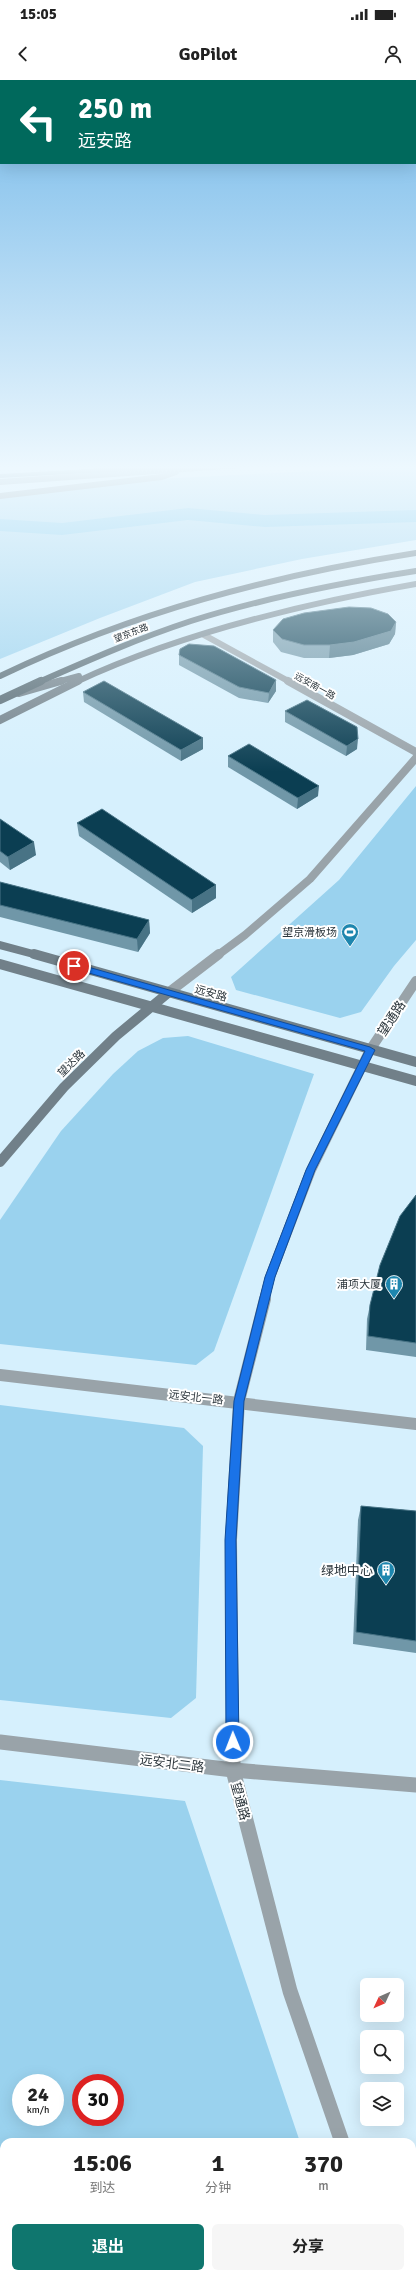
<!DOCTYPE html>
<html lang="zh">
<meta charset="utf-8">
<style>
:root{--surface:#fff;--page:#f6f6f6;--text:#222;--muted:#767676;--accent:#0f766e}
body{margin:0;font-family:Signika,"Noto Sans SC",sans-serif;background:var(--page);color:var(--text);height:100vh;display:flex;flex-direction:column;font-size:15px;white-space:nowrap}
*{box-sizing:border-box;margin:0}
p{font-size:13px;color:var(--muted)}
.icon{flex:none;width:22px;height:22px;fill:none;stroke:currentColor;stroke-width:2;stroke-linecap:round;stroke-linejoin:round}
.map{position:relative;flex:1;overflow:hidden}
.panel{position:absolute;left:0px;top:2058px;width:416px;height:140px;display:flex;flex-direction:column;background:var(--surface);border-radius:12px 12px 0 0;box-shadow:0 4px 16px #0002}
.panel>*{flex:none}
.banner{position:absolute;left:0px;top:0px;width:416px;height:84px;box-shadow:0 4px 16px #0002;background:#00695c;color:#fff;overflow:hidden}
.needle{width:26px;rotate:226deg}
.tools{position:absolute;left:360px;top:1898px;display:grid;gap:8px}
.tools a{display:grid;place-items:center;width:44px;height:44px;border-radius:6px;background:var(--surface);box-shadow:0 4px 16px #0002;font-size:20px}
.speed{position:absolute;left:12px;top:1994px;display:flex;gap:8px;font-size:20px;font-weight:700;text-align:center}
.speed>*{display:grid;place-content:center;width:52px;height:52px;border-radius:50%;background:var(--surface);box-shadow:0 4px 16px #0002;line-height:1}
.speed small{font-size:10px;font-weight:400}
.speed .limit{border:6px solid #d22;background:#fff;color:#111}
.pin{position:absolute;display:grid;place-items:center;width:34px;height:34px;color:#fff;margin:-17px;border:2px solid #fff;border-radius:50%;box-shadow:0 1px 4px #0007}
.me{position:absolute;width:44px;margin:-22px;rotate:359deg;stroke-linejoin:round;filter:drop-shadow(0 0 3px #0008)}
.turn{display:flex;align-items:center;gap:14px;height:84px;padding:0 12px;font-size:18px}
.turn .icon{width:52px;height:52px;stroke-width:2.5}
.turn b{display:block;font-size:28px;line-height:34px}
.eta{display:flex;justify-content:space-evenly;align-items:center;height:68px;text-align:center}
.eta b{font-size:24px;font-weight:700;line-height:28px}
.action{display:flex;gap:8px;margin-top:auto;padding:8px 12px}
.action a{flex:1;height:46px;border-radius:6px;background:var(--accent);color:#fff;font-size:16px;font-weight:700;line-height:46px;text-align:center}
.action a+a{background:var(--page);color:var(--text)}
.status{display:flex;justify-content:space-between;align-items:center;height:28px;padding:0 20px;background:var(--surface);direction:ltr}
.status svg{height:11px;fill:currentColor}
header{display:flex;justify-content:space-between;align-items:center;height:52px;padding:0 12px;background:var(--surface);font-size:18px;font-weight:700}
.map>svg:first-child{display:block}
.green{fill:#9ad2ee;fill-rule:evenodd}
.lines{fill:none;stroke-linecap:round;stroke-linejoin:round}
.river{fill:#68c1ea;fill-rule:evenodd}
.street-far4{stroke:#99a3a9;stroke-width:6}
.street-far3{stroke:#99a3a9;stroke-width:8}
.street-far2{stroke:#99a3a9;stroke-width:10}
.street-far1{stroke:#99a3a9;stroke-width:12}
.street{stroke:#99a3a9;stroke-width:15}
.secondary-far2{stroke:#718089;stroke-width:6}
.secondary-far1{stroke:#718089;stroke-width:8}
.secondary{stroke:#718089;stroke-width:10}
.primary-far1{stroke:#556871;stroke-width:6}
.primary{stroke:#556871;stroke-width:8}
.highway{fill:#3d535e;fill-rule:evenodd}
.wall{fill:#7097a8}
.shaded-wall{fill:#487385}
.building{fill:#0b3e52;stroke:#487385}
.route{fill:#1a73e8;stroke:#114b97}
.labels{text-anchor:middle;stroke-width:4;stroke-linejoin:round;paint-order:stroke}
.far-street-label{font-size:9px;fill:#2b353b;stroke:#fff}
.poi-label{font-size:11px;fill:#2b353b;stroke:#fff;text-anchor:end}
.street-label{font-size:11px;fill:#2b353b;stroke:#fff}
.near-street-label{font-size:13px;fill:#2b353b;stroke:#fff}
.near-poi-label{font-size:13px;fill:#2b353b;stroke:#fff;text-anchor:end}
</style>
<div class="status"><b>15:05</b><svg viewBox="0 0 49 12"><path d="M0 12V9h3v3zM5 12V6h3v6zM10 12V3h3v9zM15 12V0h3v12zM26 1h20v11H26zM47 4h2v5h-2z"/></svg></div>
<header><svg class="icon" aria-label="back" viewBox="0 0 24 24"><path d="M15 5l-7 7 7 7"/></svg>GoPilot<svg class="icon" aria-label="person" viewBox="0 0 24 24"><circle cx="12" cy="8" r="4"/><path d="M4 21q1-7 8-7t8 7"/></svg></header>
<div class="map">
<svg width="416" height="2198" viewBox="0 0 416 2198">
<rect width="100%" height="100%" fill="#d6f0fd"/>
<g class="green">
<path d="M416,386V460L302,479L195,502L100,538L0,579V418L156,399Z"/>
<path d="M416,706V860L394,886L361,932L340,938L236,910L231,897L339,800Z"/>
<path d="M188,956L314,994L214,1271L196,1285L0,1264V1140L61,1051L113,994L138,971L163,958Z"/>
<path d="M0,1325L184,1348L203,1366L196,1618L171,1638L0,1620Z"/>
<path d="M0,1700L185,1721L300,2062H4V2194H344L345,2198H0ZM21,2003H55V2037H21ZM81,2003H115V2037H81Z"/>
</g>
<g class="lines">
<path class="river" d="M188,428L265,435L416,430V442L265,447L188,440L62,455L0,451V439L62,443Z"/>
<path class="street-far4" d="M204,555L290,602"/>
<g class="street-far3">
<path d="M288,601L416,672"/>
<path d="M218,875L245,855L310,799L416,678"/>
</g>
<g class="street-far2">
<path d="M168,913L219,874"/>
<path d="M264,1220L270,1197L311,1090L370,970L416,901"/>
</g>
<g class="street-far1">
<path d="M0,1295L416,1344"/>
<path d="M233,1653L231,1460L239,1321L265,1219"/>
</g>
<g class="street">
<path d="M233,1652V1690L290,1911L342,2062"/>
<path d="M0,1662L233,1690L416,1705"/>
<path d="M395,2194L396,2198"/>
</g>
<g class="secondary-far2">
<path d="M0,402L240,385"/>
<path d="M0,416L162,397L176,392"/>
<path d="M57,602L79,596"/>
<path d="M76,602C181,553 302,524 416,504"/>
</g>
<g class="secondary-far1">
<path d="M19,613L61,601"/>
<path d="M0,640L78,601"/>
<path d="M0,865L37,875"/>
</g>
<g class="secondary">
<path d="M34,874L416,982"/>
<path d="M0,884L416,1001"/>
<path d="M0,1082L64,1007L116,956L168,913"/>
</g>
<g class="primary-far1">
<path d="M0,596C134,532 270,496 416,473"/>
<path d="M39,602C89,580 139,558 191,541C264,518 340,503 416,491"/>
</g>
<path class="primary" d="M0,620L41,601"/>
<path class="highway" d="M162,385H193L190,387L0,398V394Z"/>
</g>
<g class="wall">
<path d="M396,542L395,554L389,564L353,575L329,578H304L281,572L273,562V550Z"/>
<path d="M179,575L276,611L268,623L239,618L179,585Z"/>
<path d="M83,612L203,669L181,681L84,622Z"/>
<path d="M285,631L357,669L346,676L285,642Z"/>
<path d="M228,676L318,716L297,729L228,687Z"/>
<path d="M0,739L36,775L10,790L0,782Z"/>
<path d="M77,743L216,818L192,833L79,756Z"/>
<path d="M0,802L149,840L150,853L138,872L0,837Z"/>
<path d="M416,1115V1277L366,1270L367,1239L370,1225Z"/>
<path d="M361,1426L416,1431V1573L353,1564L358,1440Z"/>
</g>
<g class="shaded-wall">
<path d="M396,542L395,554L389,564L353,575L329,578L330,565Z"/>
<path d="M276,600V611L268,623L269,613Z"/>
<path d="M203,658V669L181,681V670Z"/>
<path d="M358,659L357,669L346,676L347,666Z"/>
<path d="M319,706L318,716L297,729L298,718Z"/>
<path d="M34,762L36,775L10,790L8,777Z"/>
<path d="M216,805V818L192,833V820Z"/>
<path d="M149,840L150,853L138,872L137,859Z"/>
</g>
<g class="building">
<path d="M349,527L371,528L388,534L396,542L391,551L354,562L330,565H304L282,559L273,550L283,539L304,533Z"/>
<path d="M189,564L214,566L276,600L269,613L239,607L179,575L180,569Z"/>
<path d="M104,601L203,658L181,670L83,612Z"/>
<path d="M307,620L357,647L358,659L347,666L285,631Z"/>
<path d="M249,664L319,706L298,718L228,676Z"/>
<path d="M102,729L216,805L192,820L77,743Z"/>
<path d="M0,739L34,762L8,777L0,771Z"/>
<path d="M0,802L149,840L137,859L0,825Z"/>
<path d="M416,1115V1263L368,1256L370,1225L380,1185L400,1136Z"/>
<path d="M361,1426L416,1431V1561L356,1552Z"/>
</g>
<linearGradient id="sky" x2="0" y2="1"><stop stop-color="#75b9e9"/><stop offset="0.56" stop-color="#edf8fe"/><stop offset="1" stop-color="#edf8fe" stop-opacity="0"/></linearGradient>
<rect width="416" height="692" fill="url(#sky)"/>
<path class="route" d="M74,883L370,967L375,970L315,1090L275,1197L244,1321L236,1460L239,1662L237,1666L233,1668L228,1666L226,1662L225,1460L234,1321L265,1197L306,1090L365,971L71,888L70,886Z"/>
<defs>
<g id="stadium-pin" transform="scale(0.9)"><path d="M0 17L-7.5 6A9.5 9.5 0 1 1 7.5 6Z" fill="#1d86ae" stroke="#fff"/><path d="M0-5a6.5 5 0 1 0 0 10a6.5 5 0 1 0 0-10ZM-3.5-1.8h7v3.6h-7Z" fill="#fff"/></g>
<g id="building-pin" transform="scale(0.9)"><path d="M0 17L-7.5 6A9.5 9.5 0 1 1 7.5 6Z" fill="#1d86ae" stroke="#fff"/><path d="M-4-6H4V6H1V3H-1V6H-4ZM-2.5-4.3h1.7v1.8h-1.7ZM.8-4.3h1.7v1.8H.8ZM-2.5-1h1.7V.8h-1.7ZM.8-1h1.7V.8H.8Z" fill="#fff"/></g>
</defs>
<g fill-rule="evenodd">
<use href="#stadium-pin" x="350" y="852"/>
<use href="#building-pin" x="394" y="1204"/>
<use href="#building-pin" x="386" y="1490"/>
</g>
<g class="labels">
<g class="far-street-label">
<text transform="translate(131 553) rotate(-21)" y="3">望京东路</text>
<text transform="translate(315 606) rotate(29)" y="3">远安南一路</text>
</g>
<g class="poi-label">
<text x="337" y="856">望京滑板场</text>
<text x="381" y="1208">浦项大厦</text>
</g>
<g class="street-label">
<text transform="translate(211 913) rotate(16)" y="4">远安路</text>
<text transform="translate(71 983) rotate(-45)" y="4">望达路</text>
<text transform="translate(196 1317) rotate(6)" y="4">远安北一路</text>
</g>
<g class="near-street-label">
<text transform="translate(391 938) rotate(-57)" y="5">望通路</text>
<text transform="translate(172 1683) rotate(7)" y="5">远安北二路</text>
<text transform="translate(241 1721) rotate(75)" y="5">望通路</text>
</g>
<g class="near-poi-label">
<text x="373" y="1495">绿地中心</text>
</g>
</g>
</svg>
<div class="tools">
<a><svg class="needle" viewBox="-14 -14 28 28"><path d="M0-13l5 13h-10z" fill="#e53935"/><path d="M0 13l5-13h-10z" fill="#767676"/></svg></a>
<a><svg class="icon" aria-label="search" viewBox="0 0 24 24"><circle cx="10" cy="10" r="6"/><path d="M15 15l6 6"/></svg></a>
<a><svg class="icon" aria-label="layers" viewBox="0 0 24 24"><path d="M12 4l9 5-9 5-9-5zM3 14l9 5 9-5"/></svg></a>
</div>
<div class="speed"><div>24<small>km/h</small></div><div class="limit">30</div></div>
<div class="pin" style="left:74px;top:886px;background:#d93025"><svg class="icon" aria-label="arrive" viewBox="0 0 24 24"><path d="M6 21V4h12l-3 4 3 4H6"/></svg></div>
<svg class="me" style="left:233px;top:1662px" viewBox="-20 -20 40 40"><circle r="17" fill="#1a73e8" stroke="#fff" stroke-width="3"/><path d="M0-11L8 9 0 5-8 9z" fill="#fff"/></svg>
<div class="banner">
<div class="turn"><svg class="icon" aria-label="left" viewBox="0 0 24 24"><path d="M17 20v-9H6M10 6l-5 5 5 5"/></svg><div><b>250 m</b>远安路</div></div>
</div>
<section class="panel">
<div class="eta">
<div><b>15:06</b><p>到达</p></div>
<div><b>1</b><p>分钟</p></div>
<div><b>370</b><p>m</p></div>
</div>
<div class="action"><a>退出</a><a>分享</a></div>
</section>
</div>
